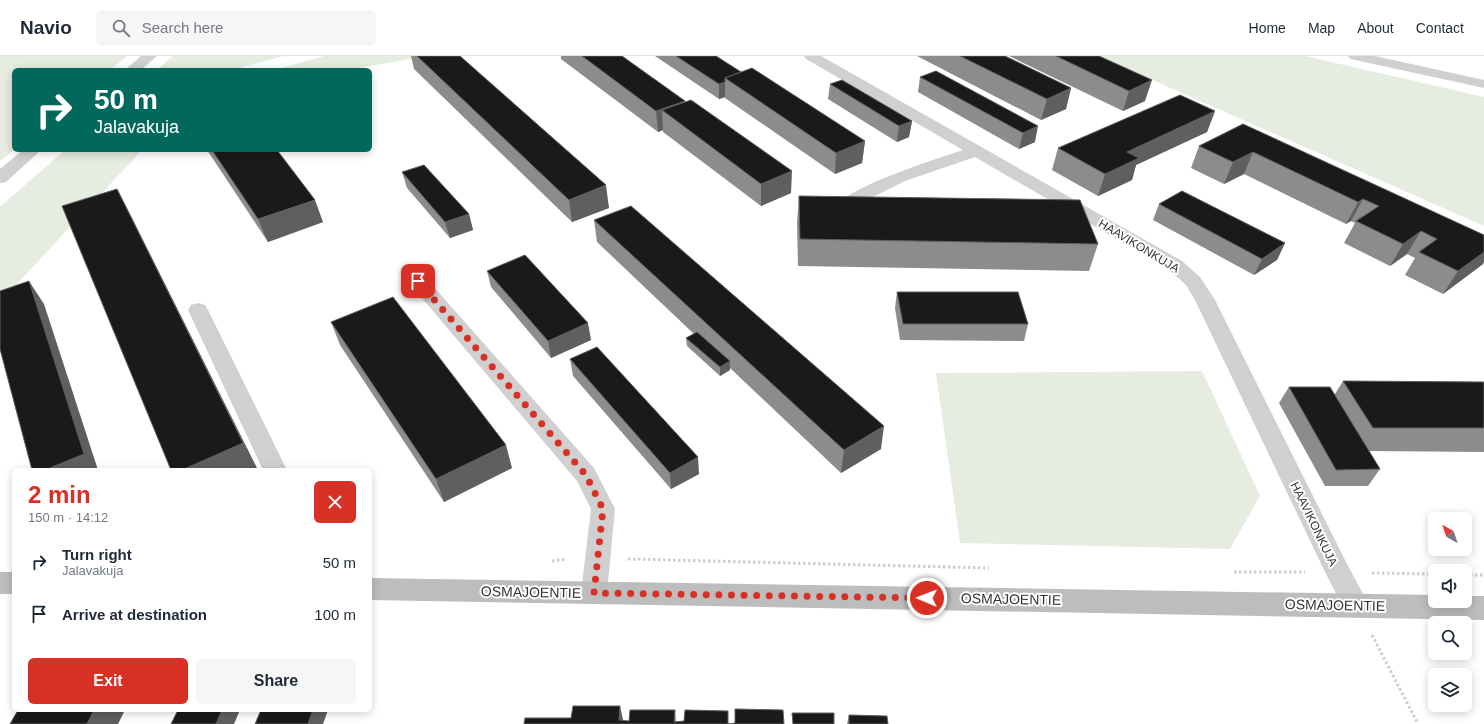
<!DOCTYPE html>
<meta charset="utf-8">
<style>
:root{--surface:#fff;--page:#f6f6f7;--text:#1f2937;--muted:#747a83;--line:#e0e1e3;--accent:#d93025}
body{margin:0;font-family:Helvetica,sans-serif;background:var(--page);color:var(--text);height:100vh;display:flex;flex-direction:column;font-size:15px;white-space:nowrap}
*{box-sizing:border-box;margin:0}
p{font-size:13px;color:var(--muted)}
.icon{flex:none;width:22px;height:22px;fill:none;stroke:currentColor;stroke-width:2;stroke-linecap:round;stroke-linejoin:round}
.map{position:relative;flex:1;overflow:hidden}
.details{position:absolute;left:12px;top:412px;width:360px;height:244px;display:flex;flex-direction:column;background:var(--surface);border-radius:6px;box-shadow:0 2px 10px #0003}
.details>*{flex:none}
.top-card{position:absolute;left:12px;top:12px;width:360px;height:84px;border-radius:6px;box-shadow:0 2px 10px #0003;background:#00695c;color:#fff;overflow:hidden}
.needle{width:26px;rotate:320deg}
.buttons{position:absolute;left:1428px;top:456px;display:grid;gap:8px}
.buttons a{display:grid;place-items:center;width:44px;height:44px;border-radius:6px;background:var(--surface);box-shadow:0 2px 10px #0003;font-size:20px}
.pin{position:absolute;display:grid;place-items:center;width:34px;height:34px;color:#fff;margin:-17px;border-radius:8px;box-shadow:0 2px 6px #0006}
.me{position:absolute;width:44px;margin:-22px;rotate:271deg;stroke-linejoin:round;filter:drop-shadow(0 0 3px #0008)}
.turn{display:flex;align-items:center;gap:14px;height:84px;padding:0 16px;font-size:18px}
.turn .icon{width:52px;height:52px;stroke-width:2.5}
.turn b{display:block;font-size:28px;line-height:34px}
.round{display:grid;place-items:center;flex:none;width:42px;height:42px;border-radius:6px;background:var(--page)}
.head{display:flex;align-items:center;justify-content:space-between;height:68px;padding:0 16px}
h1{font-size:24px;font-weight:700;line-height:30px;color:var(--accent)}
.cta{display:flex;gap:8px;margin-top:auto;padding:8px 16px}
.cta a{flex:1;height:46px;border-radius:6px;background:var(--accent);color:#fff;font-size:16px;font-weight:700;line-height:46px;text-align:center}
.cta a+a{background:var(--page);color:var(--text)}
ul{padding:0;list-style:none}
li{display:flex;align-items:center;gap:12px;height:52px;padding:0 16px}
li div{flex:1}
li b{display:block;font-size:15px}
li em{font-style:normal}
header{display:flex;align-items:center;gap:24px;box-sizing:border-box;height:56px;padding:0 20px;background:var(--surface);border-bottom:1px solid var(--line)}
header strong{font-size:19px}
nav{display:flex;gap:22px;margin-inline-start:auto;font-size:14px}
.search{width:280px;height:36px;background:var(--page);display:flex;align-items:center;gap:10px;box-sizing:border-box;padding:0 14px;border-radius:6px;color:var(--muted);font-size:15px}
.map>svg:first-child{display:block}
.green{fill:#e6ecdf}
.lines{fill:none;stroke-linecap:round;stroke-linejoin:round}
.path{stroke:#cdcdcd;stroke-width:3;stroke-dasharray:2.5 2.5;stroke-linecap:butt}
.street{fill:#d0d0d0;fill-rule:evenodd}
.secondary{fill:#bdbdbd;fill-rule:evenodd}
.wall{fill:#8c8c8c}
.shaded-wall{fill:#5f5f5f}
.building{fill:#1a1a1a;stroke:#5f5f5f}
.route{stroke:#d93025;stroke-width:7;stroke-dasharray:0 12.6}
.labels{text-anchor:middle;stroke-width:4;stroke-linejoin:round;paint-order:stroke}
.street-label{font-size:12px;fill:#333;stroke:#fff}
.near-street-label{font-size:14px;fill:#333;stroke:#fff}
</style>
<header>
<strong>Navio</strong>
<div class="search"><svg class="icon" aria-label="search" viewBox="0 0 24 24"><circle cx="10" cy="10" r="6"/><path d="M15 15l6 6"/></svg>Search here</div>
<nav><a>Home</a><a>Map</a><a>About</a><a>Contact</a></nav>
</header>
<div class="map">
<svg width="1484" height="668" viewBox="0 0 1484 668">
<rect width="100%" height="100%" fill="#fff"/>
<g class="green">
<path d="M0,0H127L110,14H14V94L0,105Z"/>
<path d="M173,0H283L233,14H157Z"/>
<path d="M324,0H429L346,14H275Z"/>
<path d="M1098,0H1305L1484,41V170Z"/>
<path d="M65,94H142L0,246V151Z"/>
<path d="M1202,315L1260,440L1230,493L960,487L936,317Z"/>
</g>
<g class="lines">
<g class="path">
<path d="M628,503L989,512"/>
<path d="M552,505L567,503"/>
<path d="M1234,516H1305"/>
<path d="M1372,517L1435,518"/>
<path d="M1465,519H1484"/>
<path d="M1372,579L1418,668"/>
</g>
<g class="street">
<path d="M141,0H157L141,14H125Z"/>
<path d="M804,0H821L1182,205L1200,221L1215,244L1347,508L1369,549L1366,557L1356,561L1346,557L1325,516L1195,244L1186,229L1168,213L975,101L905,125L861,147L855,148L849,147L846,143L849,139C885,119 924,107 963,94L806,3Z"/>
<path d="M1348,0H1375L1484,24V32L1355,4L1350,3Z"/>
<path d="M23,94H41L6,126L0,127V113Z"/>
<path d="M418,219L425,221L594,412L615,453L607,537L603,545L594,548L585,545L581,537L591,453L577,425L411,229L408,225L411,221Z"/>
<path d="M198,247L205,249L208,254L287,414H263L188,254L191,249Z"/>
</g>
<g class="secondary">
<rect x="0" y="516" width="14" height="22"/>
<path d="M370,522L1435,539V545H1465V540H1484V564L370,544Z"/>
</g>
</g>
<g class="wall">
<path d="M411,0H460L609,152L572,166L414,13Z"/>
<path d="M561,0H622L685,45V46L791,137L761,150L663,76V74L658,76L561,3Z"/>
<path d="M655,0H716L741,16L865,85L862,107L835,118L725,42V41L719,43Z"/>
<path d="M917,0H1005L1071,32L1066,53L1041,64Z"/>
<path d="M1009,0H1099L1145,45L1123,55Z"/>
<path d="M936,15L1035,86L1019,93L918,36L920,21Z"/>
<path d="M830,28L912,65L909,81L897,86L828,43Z"/>
<path d="M1215,55L1207,76L1136,109L1132,124L1098,140L1052,114L1058,92Z"/>
<path d="M1243,68L1484,179V206L1483,208L1443,238L1405,219L1415,202L1407,198L1390,210L1344,187L1355,167L1351,165L1346,168L1244,118L1224,128L1191,112L1199,90Z"/>
<path d="M207,94H277L323,166L268,186Z"/>
<path d="M402,116L469,158L473,174L450,182L407,132Z"/>
<path d="M799,140L1098,188L1089,215L798,210L797,167Z"/>
<path d="M1159,148L1285,187L1277,204L1254,219L1153,164Z"/>
<path d="M594,164L881,393L841,417L730,312V314L720,320L687,290L686,282L694,278L597,186Z"/>
<path d="M487,215L591,284L551,302L491,231Z"/>
<path d="M897,236L1028,268L1024,285L900,284L895,252Z"/>
<path d="M331,266L512,412L444,446L340,289Z"/>
<path d="M570,303L699,418L671,433L573,320Z"/>
<path d="M1343,325L1484,326V396L1369,395L1380,413L1368,430H1325L1279,347L1289,331L1335,338Z"/>
<path d="M849,659L888,668H847Z"/>
</g>
<g class="shaded-wall">
<path d="M1152,24L1145,45L1123,55L1129,35Z"/>
<path d="M725,26V41L719,43V28Z"/>
<path d="M1071,32L1066,53L1041,64L1047,43Z"/>
<path d="M685,45L686,66L662,54L663,74L658,76L656,55Z"/>
<path d="M1215,55L1207,76L1136,109L1132,124L1098,140L1105,118L1127,96Z"/>
<path d="M912,65L909,81L897,86L899,70Z"/>
<path d="M1038,70L1035,86L1019,93L1023,77Z"/>
<path d="M865,85L862,107L835,118L836,97Z"/>
<path d="M1253,96L1244,118L1224,128L1233,106Z"/>
<path d="M792,115L791,137L761,150V128Z"/>
<path d="M606,129L609,152L572,166L569,144Z"/>
<path d="M117,133L131,160L258,414H182Z"/>
<path d="M1363,143L1351,165L1346,168L1358,146Z"/>
<path d="M315,144L323,166L268,186L258,163Z"/>
<path d="M469,158L473,174L450,182L445,166Z"/>
<path d="M1421,175L1407,198L1390,210L1403,188Z"/>
<path d="M1285,187L1277,204L1254,219L1262,203Z"/>
<path d="M1484,196V206L1483,208L1443,238L1458,215Z"/>
<path d="M29,225L44,248L98,414H45Z"/>
<path d="M588,267L591,284L551,302L548,285Z"/>
<path d="M730,305V314L720,320V311Z"/>
<path d="M884,370L881,393L841,417L844,394Z"/>
<path d="M506,389L512,412L444,446L436,423Z"/>
<path d="M698,401L699,418L671,433L670,417Z"/>
<path d="M620,650L624,668L619,664Z"/>
<path d="M94,654H125L118,668H87Z"/>
<path d="M222,654H240L234,668H216Z"/>
<path d="M313,654H328L323,668H308Z"/>
<path d="M675,654L676,668L674,666Z"/>
</g>
<g class="building">
<path d="M417,0H460L606,129L569,144Z"/>
<path d="M582,0H622L685,45L656,55Z"/>
<path d="M676,0H716L741,16L725,22V26L719,28Z"/>
<path d="M960,0H1005L1071,32L1047,43Z"/>
<path d="M1056,0H1099L1152,24L1129,35Z"/>
<path d="M752,12L865,85L836,97L725,22Z"/>
<path d="M936,15L1038,70L1023,77L920,21Z"/>
<path d="M842,24L912,65L899,70L830,28Z"/>
<path d="M1180,39L1215,55L1127,96L1139,102L1105,118L1058,92Z"/>
<path d="M691,44L792,115L761,128L662,54Z"/>
<path d="M1243,68L1484,179V196L1458,215L1419,196L1437,183L1421,175L1403,188L1356,165L1379,150L1363,143L1358,146L1253,96L1233,106L1199,90Z"/>
<path d="M212,94H277L315,144L258,163Z"/>
<path d="M424,109L469,158L445,166L402,116Z"/>
<path d="M117,133L243,387L182,414H171L62,150Z"/>
<path d="M1182,135L1285,187L1262,203L1159,148Z"/>
<path d="M799,140L1080,144L1098,188L800,183Z"/>
<path d="M631,150L884,370L844,394L594,164Z"/>
<path d="M525,199L588,267L548,285L487,215Z"/>
<path d="M29,225L84,398L45,414H32L0,293V235Z"/>
<path d="M897,236H1018L1028,268H903Z"/>
<path d="M393,241L506,389L436,423L331,266Z"/>
<path d="M697,276L730,305L720,311L686,282Z"/>
<path d="M597,291L698,401L670,417L570,303Z"/>
<path d="M1343,325L1484,326V372H1373Z"/>
<path d="M1289,331H1330L1380,413L1336,414Z"/>
<path d="M573,650H620L619,664L629,665L630,654H675L674,666L684,665L685,654L728,655V668L735,667V653L783,654L784,668H524L525,662H571Z"/>
<path d="M18,654H94L87,668H10Z"/>
<path d="M178,654H222L216,668H171Z"/>
<path d="M261,654H313L308,668H255Z"/>
<path d="M792,657H834V668H793Z"/>
<path d="M849,659L887,660L888,668H849Z"/>
</g>
<g class="lines">
<path class="route" d="M418,225L586,419L603,453L594,537L927,542"/>
</g>
<g class="labels">
<g class="street-label">
<text transform="translate(1139 190) rotate(31)" y="4">HAAVIKONKUJA</text>
<text transform="translate(1314 468) rotate(64)" y="4">HAAVIKONKUJA</text>
</g>
<g class="near-street-label">
<text transform="translate(531 536) rotate(1)" y="5">OSMAJOENTIE</text>
<text transform="translate(1011 543) rotate(1)" y="5">OSMAJOENTIE</text>
<text transform="translate(1335 549) rotate(1)" y="5">OSMAJOENTIE</text>
</g>
</g>
</svg>
<div class="buttons">
<a><svg class="needle" viewBox="-14 -14 28 28"><path d="M0-13l5 13h-10z" fill="#e53935"/><path d="M0 13l5-13h-10z" fill="#747a83"/></svg></a>
<a><svg class="icon" aria-label="sound" viewBox="0 0 24 24"><path d="M4 9h4l5-4v14l-5-4H4zM17 9q2 3 0 6"/></svg></a>
<a><svg class="icon" aria-label="search" viewBox="0 0 24 24"><circle cx="10" cy="10" r="6"/><path d="M15 15l6 6"/></svg></a>
<a><svg class="icon" aria-label="layers" viewBox="0 0 24 24"><path d="M12 4l9 5-9 5-9-5zM3 14l9 5 9-5"/></svg></a>
</div>
<div class="pin" style="left:418px;top:225px;background:#d93025"><svg class="icon" aria-label="arrive" viewBox="0 0 24 24"><path d="M6 21V4h12l-3 4 3 4H6"/></svg></div>
<svg class="me" style="left:927px;top:542px" viewBox="-20 -20 40 40"><circle r="17" fill="#d93025" stroke="#fff" stroke-width="3"/><path d="M0-11L8 9 0 5-8 9z" fill="#fff"/></svg>
<div class="top-card">
<div class="turn"><svg class="icon" aria-label="right" viewBox="0 0 24 24"><path d="M7 20v-9h11M14 6l5 5-5 5"/></svg><div><b>50 m</b>Jalavakuja</div></div>
</div>
<section class="details">
<div class="head"><div><h1>2 min</h1><p>150 m · 14:12</p></div><a class="round" style="background:#d93025;color:#fff"><svg class="icon" aria-label="close" viewBox="0 0 24 24"><path d="M6 6l12 12M18 6L6 18"/></svg></a></div>
<ul>
<li><svg class="icon" aria-label="right" viewBox="0 0 24 24"><path d="M7 20v-9h11M14 6l5 5-5 5"/></svg><div><b>Turn right</b><p>Jalavakuja</p></div><em>50 m</em></li>
<li><svg class="icon" aria-label="arrive" viewBox="0 0 24 24"><path d="M6 21V4h12l-3 4 3 4H6"/></svg><div><b>Arrive at destination</b></div><em>100 m</em></li>
</ul>
<div class="cta"><a>Exit</a><a>Share</a></div>
</section>
</div>
